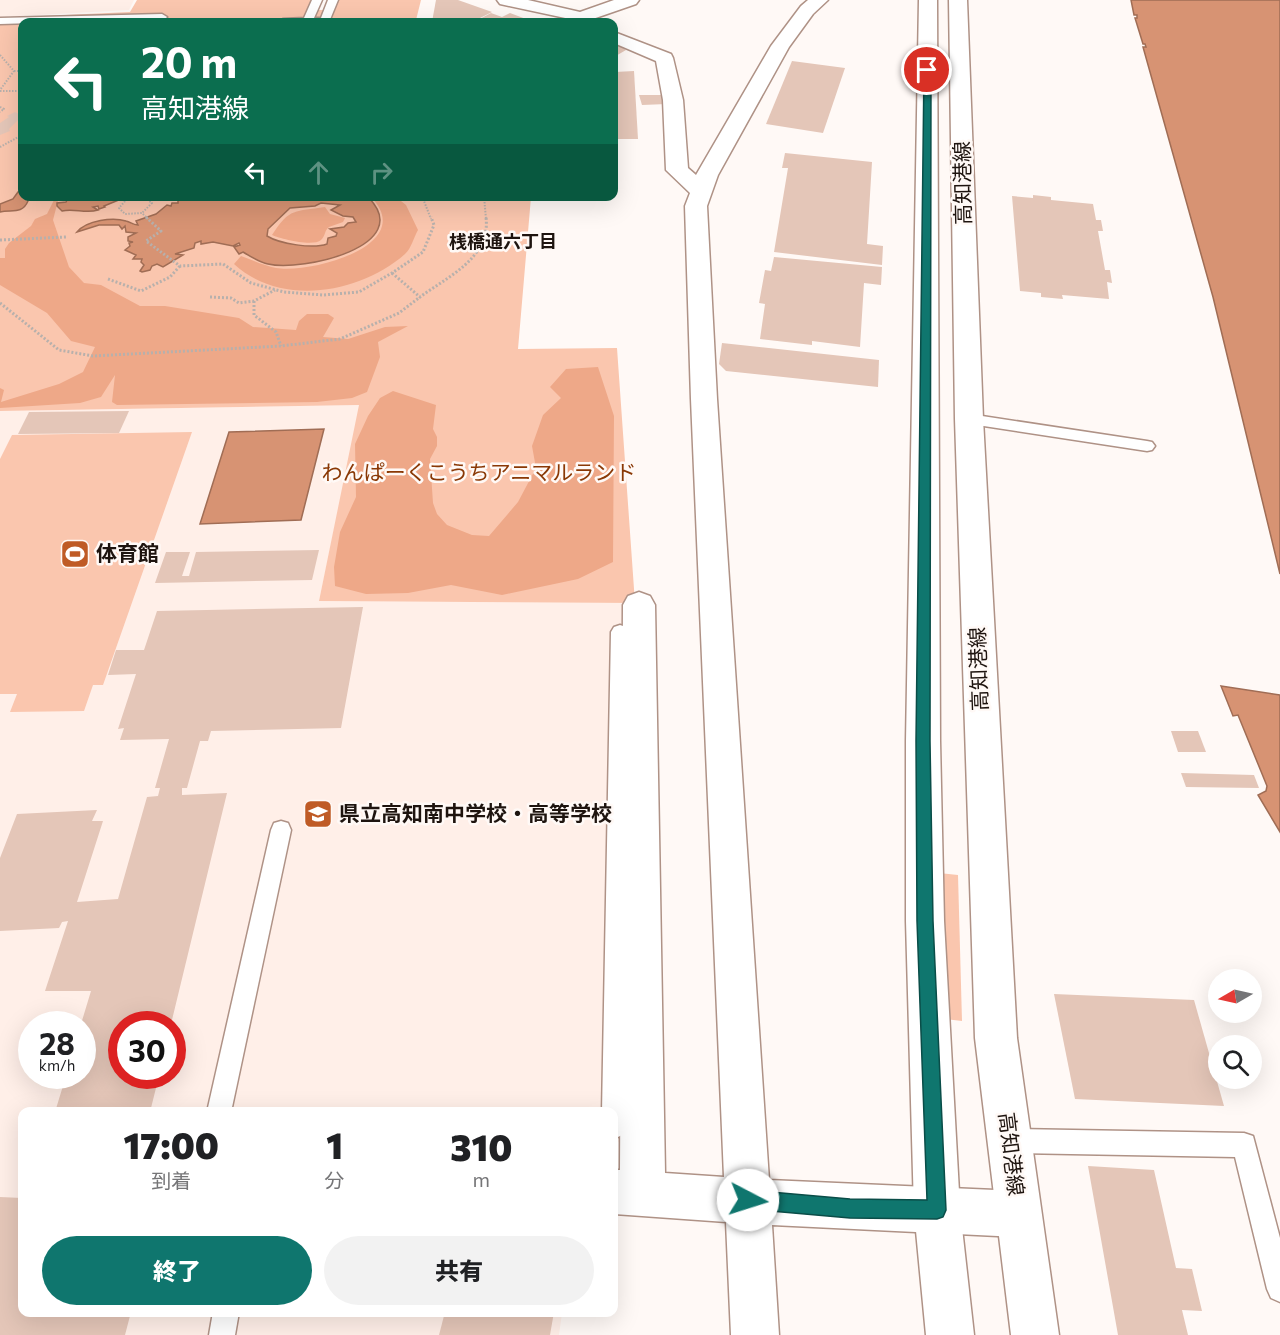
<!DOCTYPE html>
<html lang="ja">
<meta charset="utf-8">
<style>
:root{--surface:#fff;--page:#f2f2f2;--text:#202124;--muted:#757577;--accent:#0f766e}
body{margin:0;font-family:Commissioner,"Noto Sans JP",sans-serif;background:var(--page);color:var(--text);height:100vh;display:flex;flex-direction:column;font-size:22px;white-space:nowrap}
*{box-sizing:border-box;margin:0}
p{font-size:20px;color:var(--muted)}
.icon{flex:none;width:33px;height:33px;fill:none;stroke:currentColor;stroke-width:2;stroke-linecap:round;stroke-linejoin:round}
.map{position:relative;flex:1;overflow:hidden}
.sheet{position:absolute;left:18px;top:1107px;width:600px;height:210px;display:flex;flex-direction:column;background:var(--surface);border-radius:12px;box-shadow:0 6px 24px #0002}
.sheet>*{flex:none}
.hud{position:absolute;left:18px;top:18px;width:600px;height:183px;border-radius:12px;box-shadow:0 6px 24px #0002;background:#0b6e4f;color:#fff;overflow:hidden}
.needle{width:39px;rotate:261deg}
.fabs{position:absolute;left:1208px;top:969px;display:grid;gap:12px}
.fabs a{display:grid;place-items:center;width:54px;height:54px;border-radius:50%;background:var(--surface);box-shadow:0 6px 24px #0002;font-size:30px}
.speed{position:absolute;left:18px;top:1011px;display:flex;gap:12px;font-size:30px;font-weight:700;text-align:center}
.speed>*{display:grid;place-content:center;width:78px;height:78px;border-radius:50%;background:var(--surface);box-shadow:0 6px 24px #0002;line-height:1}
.speed small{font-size:15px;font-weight:400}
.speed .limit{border:9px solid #d22;background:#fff;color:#111}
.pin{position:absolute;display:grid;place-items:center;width:51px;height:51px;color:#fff;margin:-26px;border:3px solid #fff;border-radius:50%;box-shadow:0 2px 6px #0007}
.me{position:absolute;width:66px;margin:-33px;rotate:95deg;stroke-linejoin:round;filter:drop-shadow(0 0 4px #0008)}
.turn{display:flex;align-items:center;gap:21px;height:126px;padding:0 24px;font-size:27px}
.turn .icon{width:78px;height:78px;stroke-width:2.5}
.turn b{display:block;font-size:42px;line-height:51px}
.lanes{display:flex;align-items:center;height:57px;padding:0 24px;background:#0003;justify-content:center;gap:30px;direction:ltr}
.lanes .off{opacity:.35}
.eta{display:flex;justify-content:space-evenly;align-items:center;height:102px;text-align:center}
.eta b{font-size:36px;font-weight:800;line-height:42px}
.primary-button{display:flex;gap:12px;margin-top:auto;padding:12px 24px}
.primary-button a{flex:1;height:69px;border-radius:36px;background:var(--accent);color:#fff;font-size:24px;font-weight:800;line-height:69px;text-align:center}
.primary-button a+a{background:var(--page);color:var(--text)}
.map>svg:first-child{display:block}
.built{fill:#ffefe8;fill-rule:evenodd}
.green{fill:#fac6ae}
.forest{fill:#eea888}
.water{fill:#d79373;stroke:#a06d55;stroke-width:1.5;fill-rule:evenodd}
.building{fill:#e4c6b8}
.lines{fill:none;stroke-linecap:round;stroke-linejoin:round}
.service-casing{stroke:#af9286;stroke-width:3}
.minor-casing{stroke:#af9286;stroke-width:3}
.secondary-casing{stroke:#af9286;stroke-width:3}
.path-far1{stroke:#b7b0ac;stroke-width:2;stroke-dasharray:1.5 1.5;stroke-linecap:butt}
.path{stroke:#b7b0ac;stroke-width:3;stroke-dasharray:2 2;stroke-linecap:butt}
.service{fill:#fff;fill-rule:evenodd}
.minor{fill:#fff;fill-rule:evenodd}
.secondary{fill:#fff;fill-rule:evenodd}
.route{fill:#0f766e;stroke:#0a4d48;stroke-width:1.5}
.labels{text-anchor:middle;stroke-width:5;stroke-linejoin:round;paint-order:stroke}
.far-neighbourhood-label{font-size:18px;font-weight:bold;fill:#1e140f;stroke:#fff9f6}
.street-label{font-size:21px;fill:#1e140f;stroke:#fff9f6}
.park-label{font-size:21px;fill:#8a3805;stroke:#fff9f6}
.poi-label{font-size:21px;font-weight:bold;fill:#1e140f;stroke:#fff9f6;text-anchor:start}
</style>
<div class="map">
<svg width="1280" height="1335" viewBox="0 0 1280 1335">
<rect width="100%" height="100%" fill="#fff9f6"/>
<g class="built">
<path d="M0,0H134L129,10L0,17Z"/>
<path d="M360,405L319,601L635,603V1143L614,1142V1112H22V1312L562,1313L559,1335H0V411ZM32,1024H82V1076H32ZM122,1024H172V1076H122Z"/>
</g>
<g class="green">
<path d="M137,0H311L308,10H334L338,0H421L416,20L421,22H22V196L531,197L518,349L617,348L635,603L319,601L359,405L0,411V18L130,12Z"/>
<path d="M192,432L103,685H93L84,711L10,712L17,694H0V459L12,435Z"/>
<path d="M939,873L958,875L962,1021L945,1019Z"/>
</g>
<g class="forest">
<path d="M56,196L59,197L53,220L69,267L84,283L101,285L140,306H165L239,318L253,327L296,330L299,321L307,314H328L334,318L323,337L348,339L385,327L408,326L378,342L380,357L367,392L352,398L317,402L117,405L112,402L115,375L101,397L80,403L0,408V388L4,390L1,402L59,384L83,372L95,347L71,341L47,313L0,285V258H5V249L9,243L31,226L35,219L47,214Z"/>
<path d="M371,197H396L406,205L418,230C414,237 411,249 405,254C360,294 280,307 234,264L241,256C252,260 265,266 276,268C311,274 418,245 371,197Z"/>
<path d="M325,207L330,214L345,218L343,222L329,227C324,231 326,235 321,240C313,247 281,239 272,235C290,207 295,212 325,207Z"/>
<path d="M598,367L614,416L613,562L578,579L502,595L451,585L408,593L366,594L335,586L334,567L340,532L356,497L355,444L368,416L380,398L393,391L436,405L433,429L437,437V446L430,459L433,503L437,514L447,525L472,535L489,536L518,502L536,468L532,446L543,415L561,398L550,387L566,369Z"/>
</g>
<g class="water">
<path d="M1131,0H1280V574L1213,297L1143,47H1146L1145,44H1143L1135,18H1137V15H1134Z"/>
<path d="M22,191V196L27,197L28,201C22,215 11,209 0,212V204L13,199L18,192Z"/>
<path d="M120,196L121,199L104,206L105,207L99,209L98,206L93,207L98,210C86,214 74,208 62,211L57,206V203L66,202L67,200L60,197Z"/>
<path d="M177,197H368C417,246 302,272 268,264C259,262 251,257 243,252L239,254L234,247L240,245L239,243L233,246L213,242L201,244V241L195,243L194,248L175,254L183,255L163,267L157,264L152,266L150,270L142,272L140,271L144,265L141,262L142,259H133L136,255L125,250L130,246L129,243L133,242L128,241V237L136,233L126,232L125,226L122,229L119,225H99L77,232C87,220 113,217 126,221C131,222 132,225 138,225L136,221L156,214L167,205L171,206L172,203H178V200L171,198ZM321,203L340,205L331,210L343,216L353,217L356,222L348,223L344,227L330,229L337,233L336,236L328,238L327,244C313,249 280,244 267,236L268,229L290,208L315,206Z"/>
<path d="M324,429L301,520L200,524L229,432Z"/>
<path d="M1221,686L1280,695V832L1258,795L1266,791L1267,786L1238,715L1233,716Z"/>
</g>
<g class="building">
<path d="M436,0H458L492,12L472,22H432Z"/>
<path d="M491,13L502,17L510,13L534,22H474Z"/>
<path d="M614,42L626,50L614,57Z"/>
<path d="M792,61L845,68L823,133L766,124Z"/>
<path d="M634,71L638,139H617L615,72Z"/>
<path d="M639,95H666L667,104L642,105Z"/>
<path d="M15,112L22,116L9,129L10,131L0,135V123L9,117L7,116Z"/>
<path d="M785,153L872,162L867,244L883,246L882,265L774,252L788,168H782Z"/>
<path d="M1033,195L1051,197V200L1093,204L1096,220H1101L1103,231H1098L1105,270H1110L1112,283L1107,282L1109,299L1062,295L1063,299L1041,297V293L1020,291L1012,196L1033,198Z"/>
<path d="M774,257L882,267L881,285L864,283L860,347L812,341V345L760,339L765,304L759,303L765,270L771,271Z"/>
<path d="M722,343L879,360L878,387L726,371L719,364Z"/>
<path d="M129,411L119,433L18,434L29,412Z"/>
<path d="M319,550L312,580L155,583L166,552H190L182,576H189L196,552Z"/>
<path d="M363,607L341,728L211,731L208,741H200L187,788H182V795L227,793L171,1024H122V1076H159L150,1112H55L66,1076H82L81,1024L91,991H45L68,921L62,922L59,928L0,931V858L17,814L97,810L92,821H103L77,902L118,899L147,797L158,796L160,788H155L169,739L120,740L124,728L118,729L136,674L108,675L116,650H144L157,611Z"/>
<path d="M1171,731H1198L1206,752H1178Z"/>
<path d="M1181,773L1254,775L1259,788L1186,787Z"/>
<path d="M1054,994L1194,1000L1224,1106L1075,1099Z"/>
<path d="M1088,1166L1154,1170L1176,1268L1192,1269L1202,1311L1182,1310L1188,1335H1118Z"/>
<path d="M0,1197L22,1198V1312H131L125,1335H0Z"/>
<path d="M445,1312H554L550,1335H439Z"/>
</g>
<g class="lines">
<g class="service-casing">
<g id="service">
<path d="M312,0H322L314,18H321L328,0H338L329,22H282L283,19L304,18Z"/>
<path d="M162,14L167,17L165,19L0,24V18Z"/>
<path d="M969,414L1147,441L1152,442L1155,446L1152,450L1147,451L964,423L962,419Z"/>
<path d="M620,625L626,627L629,632L626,1127L622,1135L614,1139V1112H602L611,632L614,627Z"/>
<path d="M281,821L288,823L291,830L231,1112H207L271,830L274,823Z"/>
<path d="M1009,1129L1244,1133L1253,1136L1280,1238V1302L1271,1298L1267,1289L1235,1157L1009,1153L1001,1149L997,1141L1001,1133Z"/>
<path d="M213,1312H239L235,1335H209Z"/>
</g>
</g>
<g class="minor-casing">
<g id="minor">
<path d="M497,0H528L580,12L614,0H639L636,4L584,22L500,4Z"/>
<path d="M808,0H828L813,14L789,47L718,175L707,206L717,399L769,1180L1018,1191L1034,1198L1041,1214L1034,1230L1018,1237L772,1225L779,1335H731L726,1222L614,1214V1170H620L623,605L628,596L639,592L650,596L655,605L665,1173L724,1177L691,399L685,206L690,193L666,170L663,100L656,61L614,43V32L671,54L673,58L683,100L688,168L696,175L771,46L801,6Z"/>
</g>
</g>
<g class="secondary-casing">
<g id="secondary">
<path d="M919,0H937L940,741L944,921L960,1210L974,1335H926L914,1210L906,921V741Z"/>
<path d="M949,0H967L983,419L1017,1038L1059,1335H1011L975,1038L955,419Z"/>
</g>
</g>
<g class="path-far1">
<path d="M0,55L14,71L0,90"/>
<path d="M14,71H22"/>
<path d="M0,91H22"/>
<path d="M0,107L4,109L0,112"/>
<path d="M0,147L22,135"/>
<path d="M139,196L126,200L119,208L125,214L142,213L148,219"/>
<path d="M142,196L152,203L142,213"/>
<path d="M422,196L431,219"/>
<path d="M484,196L486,219"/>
</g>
<g class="path">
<path d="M146,217L161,231L146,241L180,266L223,264L251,283L284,292L323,295L359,292L392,273L423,252L434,225L431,217"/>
<path d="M0,240L66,237"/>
<path d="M392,273L420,297C447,277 491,258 486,217"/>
<path d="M108,279L141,291L170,277L180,266"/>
<path d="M210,297L231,298L239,303L254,301L275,290"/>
<path d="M254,301V315L276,332L281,346"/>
<path d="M0,303L59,350L93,356L281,346L340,339L399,313L420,297"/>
</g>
<use href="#service" class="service"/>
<use href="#minor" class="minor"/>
<use href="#secondary" class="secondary"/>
</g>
<path class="route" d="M927,67L931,70L930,741L933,921L946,1210L943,1217L937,1219L850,1218L748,1209L741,1206L739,1200L741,1193L748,1190L850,1199L927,1200L917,921L916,741L924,70Z"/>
<defs>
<g id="stadium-square" transform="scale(1.5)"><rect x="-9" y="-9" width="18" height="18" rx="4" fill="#bf5b26" stroke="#fff9f6"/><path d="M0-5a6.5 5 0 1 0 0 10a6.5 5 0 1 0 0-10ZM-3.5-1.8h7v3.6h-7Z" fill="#fff"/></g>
<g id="school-square" transform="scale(1.5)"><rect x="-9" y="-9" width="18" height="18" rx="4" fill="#bf5b26" stroke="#fff9f6"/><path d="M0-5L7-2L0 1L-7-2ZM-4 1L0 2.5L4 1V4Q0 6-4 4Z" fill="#fff"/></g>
</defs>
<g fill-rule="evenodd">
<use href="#stadium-square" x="75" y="554"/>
<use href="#school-square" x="318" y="814"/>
</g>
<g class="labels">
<g class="far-neighbourhood-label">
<text x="503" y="248">桟橋通六丁目</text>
</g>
<g class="street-label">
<text transform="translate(963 183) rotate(-91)" y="7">高知港線</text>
<text transform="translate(979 669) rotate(-92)" y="7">高知港線</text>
<text transform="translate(1011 1154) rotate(83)" y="7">高知港線</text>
</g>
<g class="park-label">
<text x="479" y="480">わんぱーくこうちアニマルランド</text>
</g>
<g class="poi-label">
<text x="96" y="561">体育館</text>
<text x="339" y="821">県立高知南中学校・高等学校</text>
</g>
</g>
</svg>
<div class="fabs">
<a><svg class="needle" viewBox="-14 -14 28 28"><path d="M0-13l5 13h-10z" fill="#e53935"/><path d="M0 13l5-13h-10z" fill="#757577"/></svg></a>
<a><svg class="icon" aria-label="search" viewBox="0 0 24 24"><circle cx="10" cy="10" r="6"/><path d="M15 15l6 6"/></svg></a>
</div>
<div class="speed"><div>28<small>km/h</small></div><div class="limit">30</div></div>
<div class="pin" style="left:927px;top:70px;background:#d93025"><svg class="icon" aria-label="arrive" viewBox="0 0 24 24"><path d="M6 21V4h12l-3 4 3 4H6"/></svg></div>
<svg class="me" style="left:748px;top:1200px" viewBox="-20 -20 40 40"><circle r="19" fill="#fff"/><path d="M0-13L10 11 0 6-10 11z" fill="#0f766e"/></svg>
<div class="hud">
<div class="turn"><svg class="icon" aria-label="left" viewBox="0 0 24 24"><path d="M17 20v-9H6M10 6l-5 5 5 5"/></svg><div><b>20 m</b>高知港線</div></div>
<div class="lanes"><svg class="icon" aria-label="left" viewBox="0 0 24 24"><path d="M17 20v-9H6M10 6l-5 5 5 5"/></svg><svg class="icon off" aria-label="ahead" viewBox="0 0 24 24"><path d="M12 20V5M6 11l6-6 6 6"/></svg><svg class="icon off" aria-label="right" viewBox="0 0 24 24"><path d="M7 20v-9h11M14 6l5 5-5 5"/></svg></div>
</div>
<section class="sheet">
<div class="eta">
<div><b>17:00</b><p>到着</p></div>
<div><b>1</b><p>分</p></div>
<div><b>310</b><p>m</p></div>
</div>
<div class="primary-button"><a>終了</a><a>共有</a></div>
</section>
</div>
